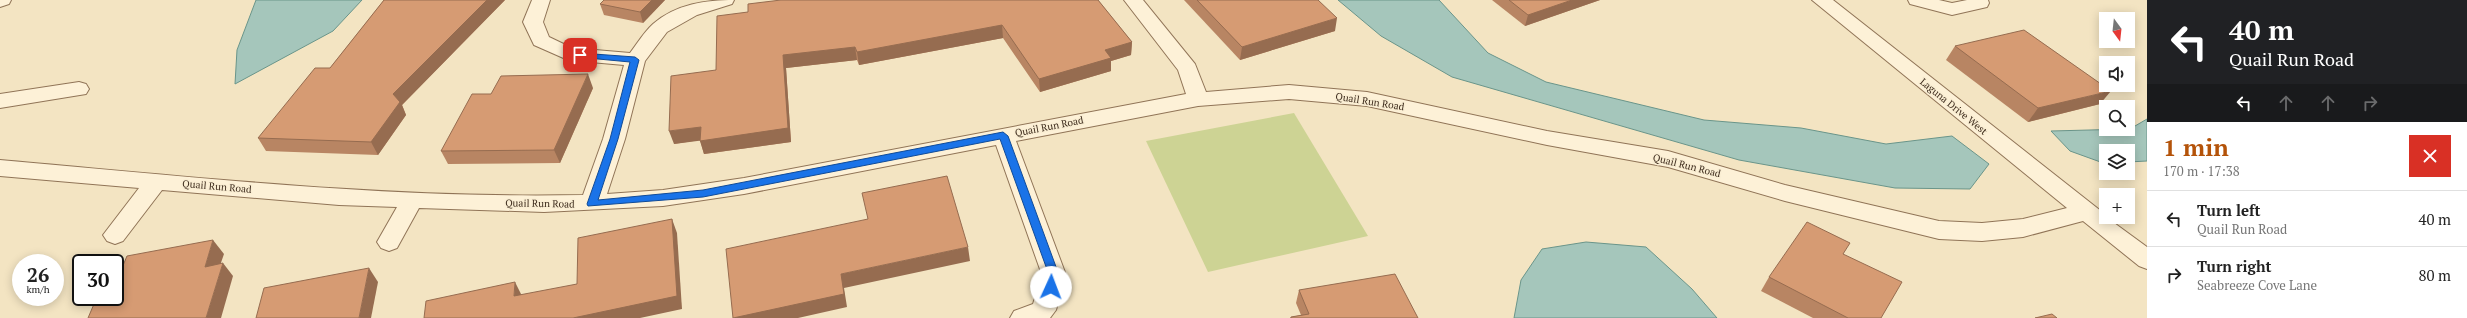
<!DOCTYPE html>
<meta charset="utf-8">
<style>
:root{--surface:#fff;--page:#f2f2f2;--text:#222;--muted:#767676;--line:#e0e0e0;--accent:#b45309}
body{margin:0;font-family:"PT Serif",serif;background:var(--page);color:var(--text);height:100vh;display:flex;flex-direction:column;font-size:15px;white-space:nowrap}
*{box-sizing:border-box;margin:0}
p{font-size:13px;color:var(--muted)}
.icon{flex:none;width:22px;height:22px;fill:none;stroke:currentColor;stroke-width:2;stroke-linecap:round;stroke-linejoin:round}
.map{position:relative;flex:1;overflow:hidden}
.details{display:flex;flex-direction:column;background:var(--surface);width:320px}
.details>*{flex:none}
.top-card{background:#202124;color:#fff;overflow:hidden}
.needle{width:26px;rotate:165deg}
.tools{position:absolute;left:2099px;top:12px;display:grid;gap:8px}
.tools a{display:grid;place-items:center;width:36px;height:36px;border-radius:0px;background:var(--surface);box-shadow:0 2px 10px #0003;font-size:20px}
.speed{position:absolute;left:12px;top:254px;display:flex;gap:8px;font-size:20px;font-weight:700;text-align:center}
.speed>*{display:grid;place-content:center;width:52px;height:52px;border-radius:50%;background:var(--surface);box-shadow:0 2px 10px #0003;line-height:1}
.speed small{font-size:10px;font-weight:400}
.speed .limit{border:2px solid #111;border-radius:6px;background:#fff;color:#111}
.pin{position:absolute;display:grid;place-items:center;width:34px;height:34px;color:#fff;margin:-17px;border-radius:8px;box-shadow:0 2px 6px #0006}
.me{position:absolute;width:44px;margin:-22px;rotate:2deg;stroke-linejoin:round;filter:drop-shadow(0 0 3px #0008)}
.turn{display:flex;align-items:center;gap:14px;height:84px;padding:0 16px;font-size:18px}
.turn .icon{width:52px;height:52px;stroke-width:2.5}
.turn b{display:block;font-size:28px;line-height:34px}
.lanes{display:flex;align-items:center;height:38px;padding:0 16px;background:#0003;justify-content:center;gap:20px;direction:ltr}
.lanes .off{opacity:.35}
.round{display:grid;place-items:center;flex:none;width:42px;height:42px;border-radius:0px;background:var(--page)}
.head{display:flex;align-items:center;justify-content:space-between;height:68px;padding:0 16px}
h1{font-size:24px;font-weight:700;line-height:30px;color:var(--accent)}
ul{padding:0;list-style:none}
li{display:flex;align-items:center;gap:12px;height:56px;padding:0 16px;border-top:1px solid var(--line)}
li div{flex:1}
li b{display:block;font-size:15px}
li em{font-style:normal}
main{display:flex;flex:1;min-height:0}
.map>svg:first-child{display:block}
.green{fill:#cdd394}
.water{fill:#a5c6bb;stroke:#6a958a}
.lines{fill:none;stroke-linecap:round;stroke-linejoin:round}
.minor-casing{stroke:#907457;stroke-width:2}
.minor{fill:#fdf1d7;fill-rule:evenodd}
.wall{fill:#b88563}
.shaded-wall{fill:#966c50}
.building{fill:#d69b73;stroke:#966c50}
.route{fill:#1a73e8;stroke:#114b97}
.labels{text-anchor:middle;stroke-width:3;stroke-linejoin:round;paint-order:stroke}
.street-label{font-size:10px;fill:#3e2c1d;stroke:#faeed3}
</style>
<main>
<div class="map">
<svg width="2147" height="318" viewBox="0 0 2147 318">
<rect width="100%" height="100%" fill="#f3e4c2"/>
<path class="green" d="M1294,113L1368,236L1208,272L1146,141Z"/>
<g class="water">
<path d="M256,0H362L333,31L235,84L237,50Z"/>
<path d="M1338,0H1439L1488,53L1546,82L1704,120L1801,128L1886,144L1952,136L1989,164L1970,189L1895,188L1739,160L1452,77L1381,36Z"/>
<path d="M2147,119V161L2128,162V151H2106V164L2070,151L2051,131L2128,129V127L2135,126Z"/>
<path d="M1586,242L1646,247L1692,289L1717,318H1514L1521,280L1542,249Z"/>
</g>
<g class="lines">
<g class="minor-casing">
<g id="minor">
<path d="M0,0H11L9,4L0,7Z"/>
<path d="M532,0H550L543,22L549,37L572,48L630,53C637,44 644,32 653,24C676,4 706,0 734,0L732,4L697,15L667,32L645,61L625,139L607,194L663,190L744,178L1186,94L1178,70L1124,0H1143L1195,64L1206,92L1289,85L1367,92L1547,131L1668,151L1785,185L1939,221L1982,223L2023,219L2067,208L1812,0H1833L2106,215V217L2147,247V269L2139,266L2083,221L2023,237L1982,241L1939,239L1785,201L1668,167L1547,145L1367,106L1289,99L1198,106L1016,141L1066,275L1056,310L1050,318H1010L1014,311L1033,304L1042,275L996,145L744,194L663,206L544,212L419,208L397,248L389,251L381,248L377,242L397,207L339,205L162,190L123,241L115,244L107,241L103,235L139,188L0,176V160C194,177 389,199 583,195L603,139L624,65L568,60L534,45L523,22Z"/>
<path d="M1908,0H1939L1952,3L1967,0H1988L1989,3L1987,7L1952,15L1910,4Z"/>
<path d="M79,82L86,84L89,89L86,94L0,108V94Z"/>
</g>
</g>
<use href="#minor" class="minor"/>
</g>
<g class="wall">
<path d="M384,0H505L402,105L406,115L378,155L266,151L258,138L330,68Z"/>
<path d="M665,0L643,23L604,15L600,4Z"/>
<path d="M1098,0L1132,42L1131,55L1111,61V71L1040,92L1003,38L859,65L857,60L786,68L791,142L704,154L700,140L674,144L716,70L748,12Z"/>
<path d="M1184,0H1318L1335,31L1240,60Z"/>
<path d="M1492,0H1600L1525,26Z"/>
<path d="M1955,46L2100,104L2028,122L1946,60Z"/>
<path d="M593,88L560,163L448,164L441,151L491,94Z"/>
<path d="M1843,254L1881,318H1813L1761,291L1769,277Z"/>
<path d="M1299,290L1418,318H1290L1291,317L1301,315L1296,303Z"/>
</g>
<g class="shaded-wall">
<path d="M487,0H505L402,105L406,115L378,155L371,142L393,94Z"/>
<path d="M652,0H665L643,23L640,12Z"/>
<path d="M1572,0H1600L1525,26L1528,15Z"/>
<path d="M1337,18L1335,31L1240,60L1242,47Z"/>
<path d="M1002,25L1003,38L859,65L857,52Z"/>
<path d="M1132,42L1131,55L1111,61V71L1040,92L1039,79L1105,50Z"/>
<path d="M855,47L857,60L786,68L791,142L704,154L700,141L783,55Z"/>
<path d="M588,74L593,88L560,163L554,150Z"/>
<path d="M2111,91L2100,104L2028,122L2038,108Z"/>
<path d="M701,127L705,140L674,144L669,131Z"/>
<path d="M672,219L677,233L682,309L640,318H573Z"/>
<path d="M213,240L224,254L215,280L205,267Z"/>
<path d="M968,247L970,261L844,288L847,307L798,318H734L841,274Z"/>
<path d="M223,263L233,276L221,318H206Z"/>
<path d="M369,268L378,282L371,318H359Z"/>
<path d="M515,282L522,296H514Z"/>
</g>
<g class="building">
<path d="M384,0H487L393,94L400,102L371,142L258,138L315,68H330Z"/>
<path d="M604,0H652L640,12L600,4Z"/>
<path d="M781,0H1098L1132,42L1105,50L1111,58L1039,79L1002,25L857,52L855,47L783,55L788,128L700,141L701,127L669,131L671,76L716,70L717,16L748,12V4Z"/>
<path d="M1197,0H1318L1337,18L1242,47Z"/>
<path d="M1509,0H1572L1528,15Z"/>
<path d="M2024,30L2111,91L2038,108L1955,46Z"/>
<path d="M588,74L554,150L441,151L472,94H491L501,76Z"/>
<path d="M947,176L968,247L841,274L844,294L733,318L726,249L868,219L862,193Z"/>
<path d="M672,219L677,296L573,318H424L426,301L515,282L514,296L577,284L578,238Z"/>
<path d="M1807,222L1850,243L1843,254L1902,282L1881,318H1848L1769,277Z"/>
<path d="M213,240L205,267L223,263L206,318H88L97,297H115V283L116,282L127,256Z"/>
<path d="M369,268L359,318H256L264,288Z"/>
<path d="M1395,274L1418,318H1291V317L1309,314L1299,290Z"/>
<path d="M2052,314L2057,318H2035Z"/>
</g>
<path class="route" d="M580,53L635,57L639,60L618,139L598,200L703,190L1003,132L1008,136L1059,275L1054,290L1051,291L1046,287L1049,275L1000,139L703,197L588,206L587,204L610,139L630,62L577,57V54Z"/>
<g class="labels">
<g class="street-label">
<text transform="translate(1370 101) rotate(9)" y="4">Quail Run Road</text>
<text transform="translate(1954 106) rotate(39)" y="4">Laguna Drive West</text>
<text transform="translate(1049 126) rotate(-11)" y="4">Quail Run Road</text>
<text transform="translate(1687 165) rotate(14)" y="4">Quail Run Road</text>
<text transform="translate(217 186) rotate(5)" y="4">Quail Run Road</text>
<text transform="translate(540 203) rotate(1)" y="4">Quail Run Road</text>
</g>
</g>
</svg>
<div class="tools">
<a><svg class="needle" viewBox="-14 -14 28 28"><path d="M0-13l5 13h-10z" fill="#e53935"/><path d="M0 13l5-13h-10z" fill="#767676"/></svg></a>
<a><svg class="icon" aria-label="sound" viewBox="0 0 24 24"><path d="M4 9h4l5-4v14l-5-4H4zM17 9q2 3 0 6"/></svg></a>
<a><svg class="icon" aria-label="search" viewBox="0 0 24 24"><circle cx="10" cy="10" r="6"/><path d="M15 15l6 6"/></svg></a>
<a><svg class="icon" aria-label="layers" viewBox="0 0 24 24"><path d="M12 4l9 5-9 5-9-5zM3 14l9 5 9-5"/></svg></a>
<a>+</a>
</div>
<div class="speed"><div>26<small>km/h</small></div><div class="limit">30</div></div>
<div class="pin" style="left:580px;top:55px;background:#d93025"><svg class="icon" aria-label="arrive" viewBox="0 0 24 24"><path d="M6 21V4h12l-3 4 3 4H6"/></svg></div>
<svg class="me" style="left:1051px;top:287px" viewBox="-20 -20 40 40"><circle r="19" fill="#fff"/><path d="M0-13L10 11 0 6-10 11z" fill="#1a73e8"/></svg>
</div>
<section class="details">
<div class="top-card">
<div class="turn"><svg class="icon" aria-label="left" viewBox="0 0 24 24"><path d="M17 20v-9H6M10 6l-5 5 5 5"/></svg><div><b>40 m</b>Quail Run Road</div></div>
<div class="lanes"><svg class="icon" aria-label="left" viewBox="0 0 24 24"><path d="M17 20v-9H6M10 6l-5 5 5 5"/></svg><svg class="icon off" aria-label="ahead" viewBox="0 0 24 24"><path d="M12 20V5M6 11l6-6 6 6"/></svg><svg class="icon off" aria-label="ahead" viewBox="0 0 24 24"><path d="M12 20V5M6 11l6-6 6 6"/></svg><svg class="icon off" aria-label="right" viewBox="0 0 24 24"><path d="M7 20v-9h11M14 6l5 5-5 5"/></svg></div>
</div>
<div class="head"><div><h1>1 min</h1><p>170 m · 17:38</p></div><a class="round" style="background:#d93025;color:#fff"><svg class="icon" aria-label="close" viewBox="0 0 24 24"><path d="M6 6l12 12M18 6L6 18"/></svg></a></div>
<ul>
<li><svg class="icon" aria-label="left" viewBox="0 0 24 24"><path d="M17 20v-9H6M10 6l-5 5 5 5"/></svg><div><b>Turn left</b><p>Quail Run Road</p></div><em>40 m</em></li>
<li><svg class="icon" aria-label="right" viewBox="0 0 24 24"><path d="M7 20v-9h11M14 6l5 5-5 5"/></svg><div><b>Turn right</b><p>Seabreeze Cove Lane</p></div><em>80 m</em></li>
</ul>
</section>
</main>
